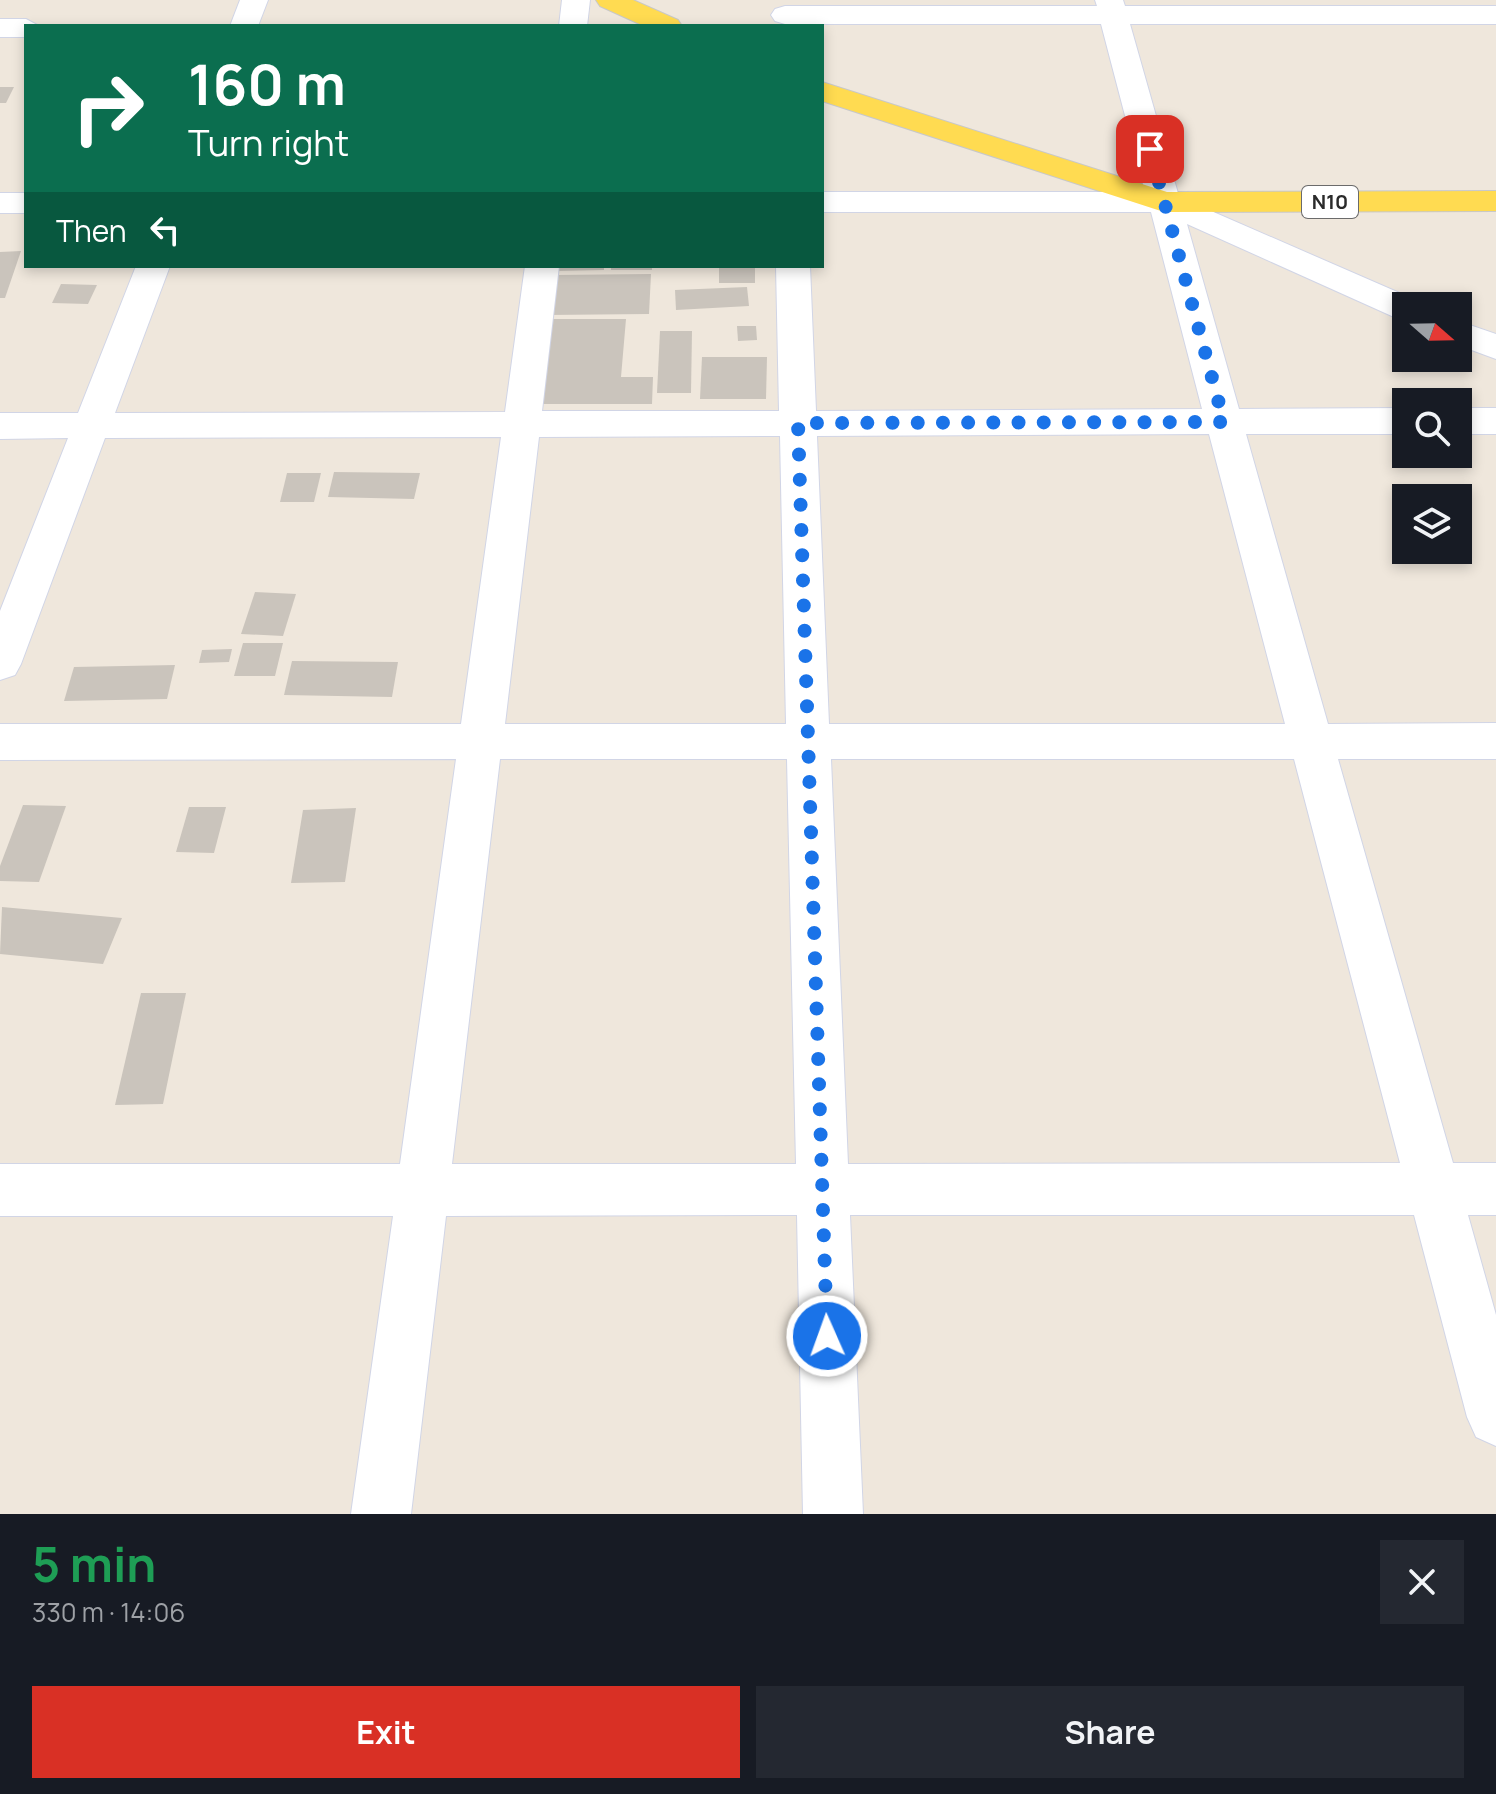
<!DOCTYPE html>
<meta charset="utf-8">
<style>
:root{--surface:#171b24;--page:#242831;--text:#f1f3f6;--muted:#9ea1a6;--accent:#d93025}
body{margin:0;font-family:Manrope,sans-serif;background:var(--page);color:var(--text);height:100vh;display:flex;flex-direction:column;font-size:30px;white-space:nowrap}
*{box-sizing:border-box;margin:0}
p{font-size:26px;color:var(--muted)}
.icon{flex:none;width:44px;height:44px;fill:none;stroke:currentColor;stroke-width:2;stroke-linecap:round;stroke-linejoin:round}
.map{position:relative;height:1514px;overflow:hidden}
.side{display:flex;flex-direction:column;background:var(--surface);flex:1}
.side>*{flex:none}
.guide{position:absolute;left:24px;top:24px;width:800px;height:244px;border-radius:0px;box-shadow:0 4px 12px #0003;background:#0b6e4f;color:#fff;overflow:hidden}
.needle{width:52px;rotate:110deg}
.fabs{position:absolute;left:1392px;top:292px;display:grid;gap:16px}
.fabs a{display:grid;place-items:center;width:80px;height:80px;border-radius:0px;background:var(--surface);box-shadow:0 4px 12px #0003;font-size:40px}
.pin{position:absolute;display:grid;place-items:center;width:68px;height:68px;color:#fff;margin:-34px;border-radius:16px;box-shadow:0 4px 12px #0006}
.me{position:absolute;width:88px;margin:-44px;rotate:358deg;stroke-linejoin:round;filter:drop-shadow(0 0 6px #0008)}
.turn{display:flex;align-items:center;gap:28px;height:168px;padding:0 32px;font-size:36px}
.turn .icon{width:104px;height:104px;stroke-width:2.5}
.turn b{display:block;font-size:56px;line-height:68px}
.then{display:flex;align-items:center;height:76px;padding:0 32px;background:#0003;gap:16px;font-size:30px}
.round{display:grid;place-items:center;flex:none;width:84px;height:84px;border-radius:0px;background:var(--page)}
.summary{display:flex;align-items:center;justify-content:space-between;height:136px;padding:0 32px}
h1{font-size:48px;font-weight:700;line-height:60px;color:#1e9e55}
.button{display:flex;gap:16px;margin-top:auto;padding:16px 32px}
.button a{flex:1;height:92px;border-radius:0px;background:var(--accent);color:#fff;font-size:32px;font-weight:700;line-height:92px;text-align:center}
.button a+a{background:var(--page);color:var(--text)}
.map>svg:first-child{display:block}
.building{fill:#cac4bc}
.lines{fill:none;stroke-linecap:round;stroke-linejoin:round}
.minor-casing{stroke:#d1d5e6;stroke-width:2}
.major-casing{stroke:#c8c8c8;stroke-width:2}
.minor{fill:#fff;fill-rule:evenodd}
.major{fill:#ffdb51;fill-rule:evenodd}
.route{stroke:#1a73e8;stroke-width:14;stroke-dasharray:0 25.2}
.labels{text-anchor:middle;stroke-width:6;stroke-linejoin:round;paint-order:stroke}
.shield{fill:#fff;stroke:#6b6b6b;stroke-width:2}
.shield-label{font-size:20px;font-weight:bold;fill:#2b2b2b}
</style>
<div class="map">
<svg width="1496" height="1514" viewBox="0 0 1496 1514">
<rect width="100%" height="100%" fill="#efe7dc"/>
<g class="building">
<path d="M0,87H14L6,103H0Z"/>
<path d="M21,251L5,298H0V252Z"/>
<path d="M556,266H604V270L556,271Z"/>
<rect x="611" y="266" width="41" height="4"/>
<rect x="719" y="266" width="36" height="17"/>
<path d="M651,274L649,314L547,315L551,275Z"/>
<path d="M61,284L97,285L88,304L52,303Z"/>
<path d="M747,287L749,306L676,310L675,290Z"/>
<path d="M547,319H626L621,377H653L652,404H536Z"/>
<path d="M737,326H756L757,340L738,341Z"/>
<path d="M660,331H692L691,393H657Z"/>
<path d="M702,357H767L766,399H700Z"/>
<path d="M334,472L420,473L414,499L328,497Z"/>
<path d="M287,473H321L314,502H280Z"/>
<path d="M255,592L296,594L283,636L241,634Z"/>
<path d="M243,643H283L275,676H234Z"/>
<path d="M232,649L229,662L199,663L202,650Z"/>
<path d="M292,661L398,662L392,697L284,695Z"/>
<path d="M175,665L167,699L64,701L74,667Z"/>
<path d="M23,805L66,806L39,882L0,881V866Z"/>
<path d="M189,807H226L214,853L176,852Z"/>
<path d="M356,808L345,882L291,883L303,810Z"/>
<path d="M2,907L122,918L103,964L0,954Z"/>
<path d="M141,993H186L163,1104L115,1105Z"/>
</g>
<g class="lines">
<g class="minor-casing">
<g id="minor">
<path d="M240,0H268L258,26H230Z"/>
<path d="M562,0H590L587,26H559Z"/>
<path d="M1095,0H1123L1125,6H1496V24H1130L1179,197L1418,301L1421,306H1406V320L1394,317L1187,224L1239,409L1406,408V434H1246L1328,724L1496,723V759H1338L1453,1163H1496V1215H1468L1496,1315V1446L1476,1437L1467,1417L1414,1215H850L863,1514H803L797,1215L446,1216L411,1514H351L393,1216H0V1164H400L456,759L0,760V724H461L501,437L105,438L21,664L15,675L0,680V611L68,438L0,439V413H78L136,266H170L115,413L505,412L525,266H559L542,411H779L776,266H810L816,411L1202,409L1151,212H822V192H1145L1101,24H785L775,21L771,15L775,9L785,6H1097ZM1209,434L1285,724H829L817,436ZM780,436L786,724H505L539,437ZM500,759H787L796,1164H452ZM831,759H1294L1400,1163L848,1164Z"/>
<path d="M0,19H26L39,26H26V37H0Z"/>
<rect x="0" y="193" width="26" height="20"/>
<path d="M1458,321L1496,334V359L1458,345Z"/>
<rect x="1458" y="408" width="38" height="26"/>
</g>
</g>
<g class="major-casing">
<g id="major">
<path d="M596,0H633L678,20L682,26H644L600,6Z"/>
<path d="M822,82L1167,192L1496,191V211L1164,212L822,101Z"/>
</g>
</g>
<use href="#minor" class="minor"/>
<use href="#major" class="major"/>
</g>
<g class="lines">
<path class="route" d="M827,1336L798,423L1224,422L1150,149"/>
</g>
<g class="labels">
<rect class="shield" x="1302" y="186" width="56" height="32" rx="6"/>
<g class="shield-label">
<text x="1330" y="209">N10</text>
</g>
</g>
</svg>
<div class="fabs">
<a><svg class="needle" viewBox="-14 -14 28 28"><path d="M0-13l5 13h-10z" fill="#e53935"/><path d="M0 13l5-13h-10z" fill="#9ea1a6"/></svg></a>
<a><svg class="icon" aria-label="search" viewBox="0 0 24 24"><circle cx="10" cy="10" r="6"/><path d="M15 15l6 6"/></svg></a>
<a><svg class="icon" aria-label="layers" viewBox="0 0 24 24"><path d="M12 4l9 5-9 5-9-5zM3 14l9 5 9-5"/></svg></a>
</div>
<div class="pin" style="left:1150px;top:149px;background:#d93025"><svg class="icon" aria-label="arrive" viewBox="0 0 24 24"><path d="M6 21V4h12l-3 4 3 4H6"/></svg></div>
<svg class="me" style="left:827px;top:1336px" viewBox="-20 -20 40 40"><circle r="17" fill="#1a73e8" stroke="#fff" stroke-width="3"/><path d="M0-11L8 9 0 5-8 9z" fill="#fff"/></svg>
<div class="guide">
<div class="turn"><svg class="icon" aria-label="right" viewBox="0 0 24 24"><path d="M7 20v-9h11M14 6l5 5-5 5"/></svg><div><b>160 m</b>Turn right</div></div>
<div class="then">Then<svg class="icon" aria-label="left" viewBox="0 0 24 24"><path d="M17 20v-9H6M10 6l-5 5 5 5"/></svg></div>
</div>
</div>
<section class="side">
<div class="summary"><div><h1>5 min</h1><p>330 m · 14:06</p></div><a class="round"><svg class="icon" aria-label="close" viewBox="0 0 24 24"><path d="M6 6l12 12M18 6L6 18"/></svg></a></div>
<div class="button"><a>Exit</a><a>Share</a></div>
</section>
